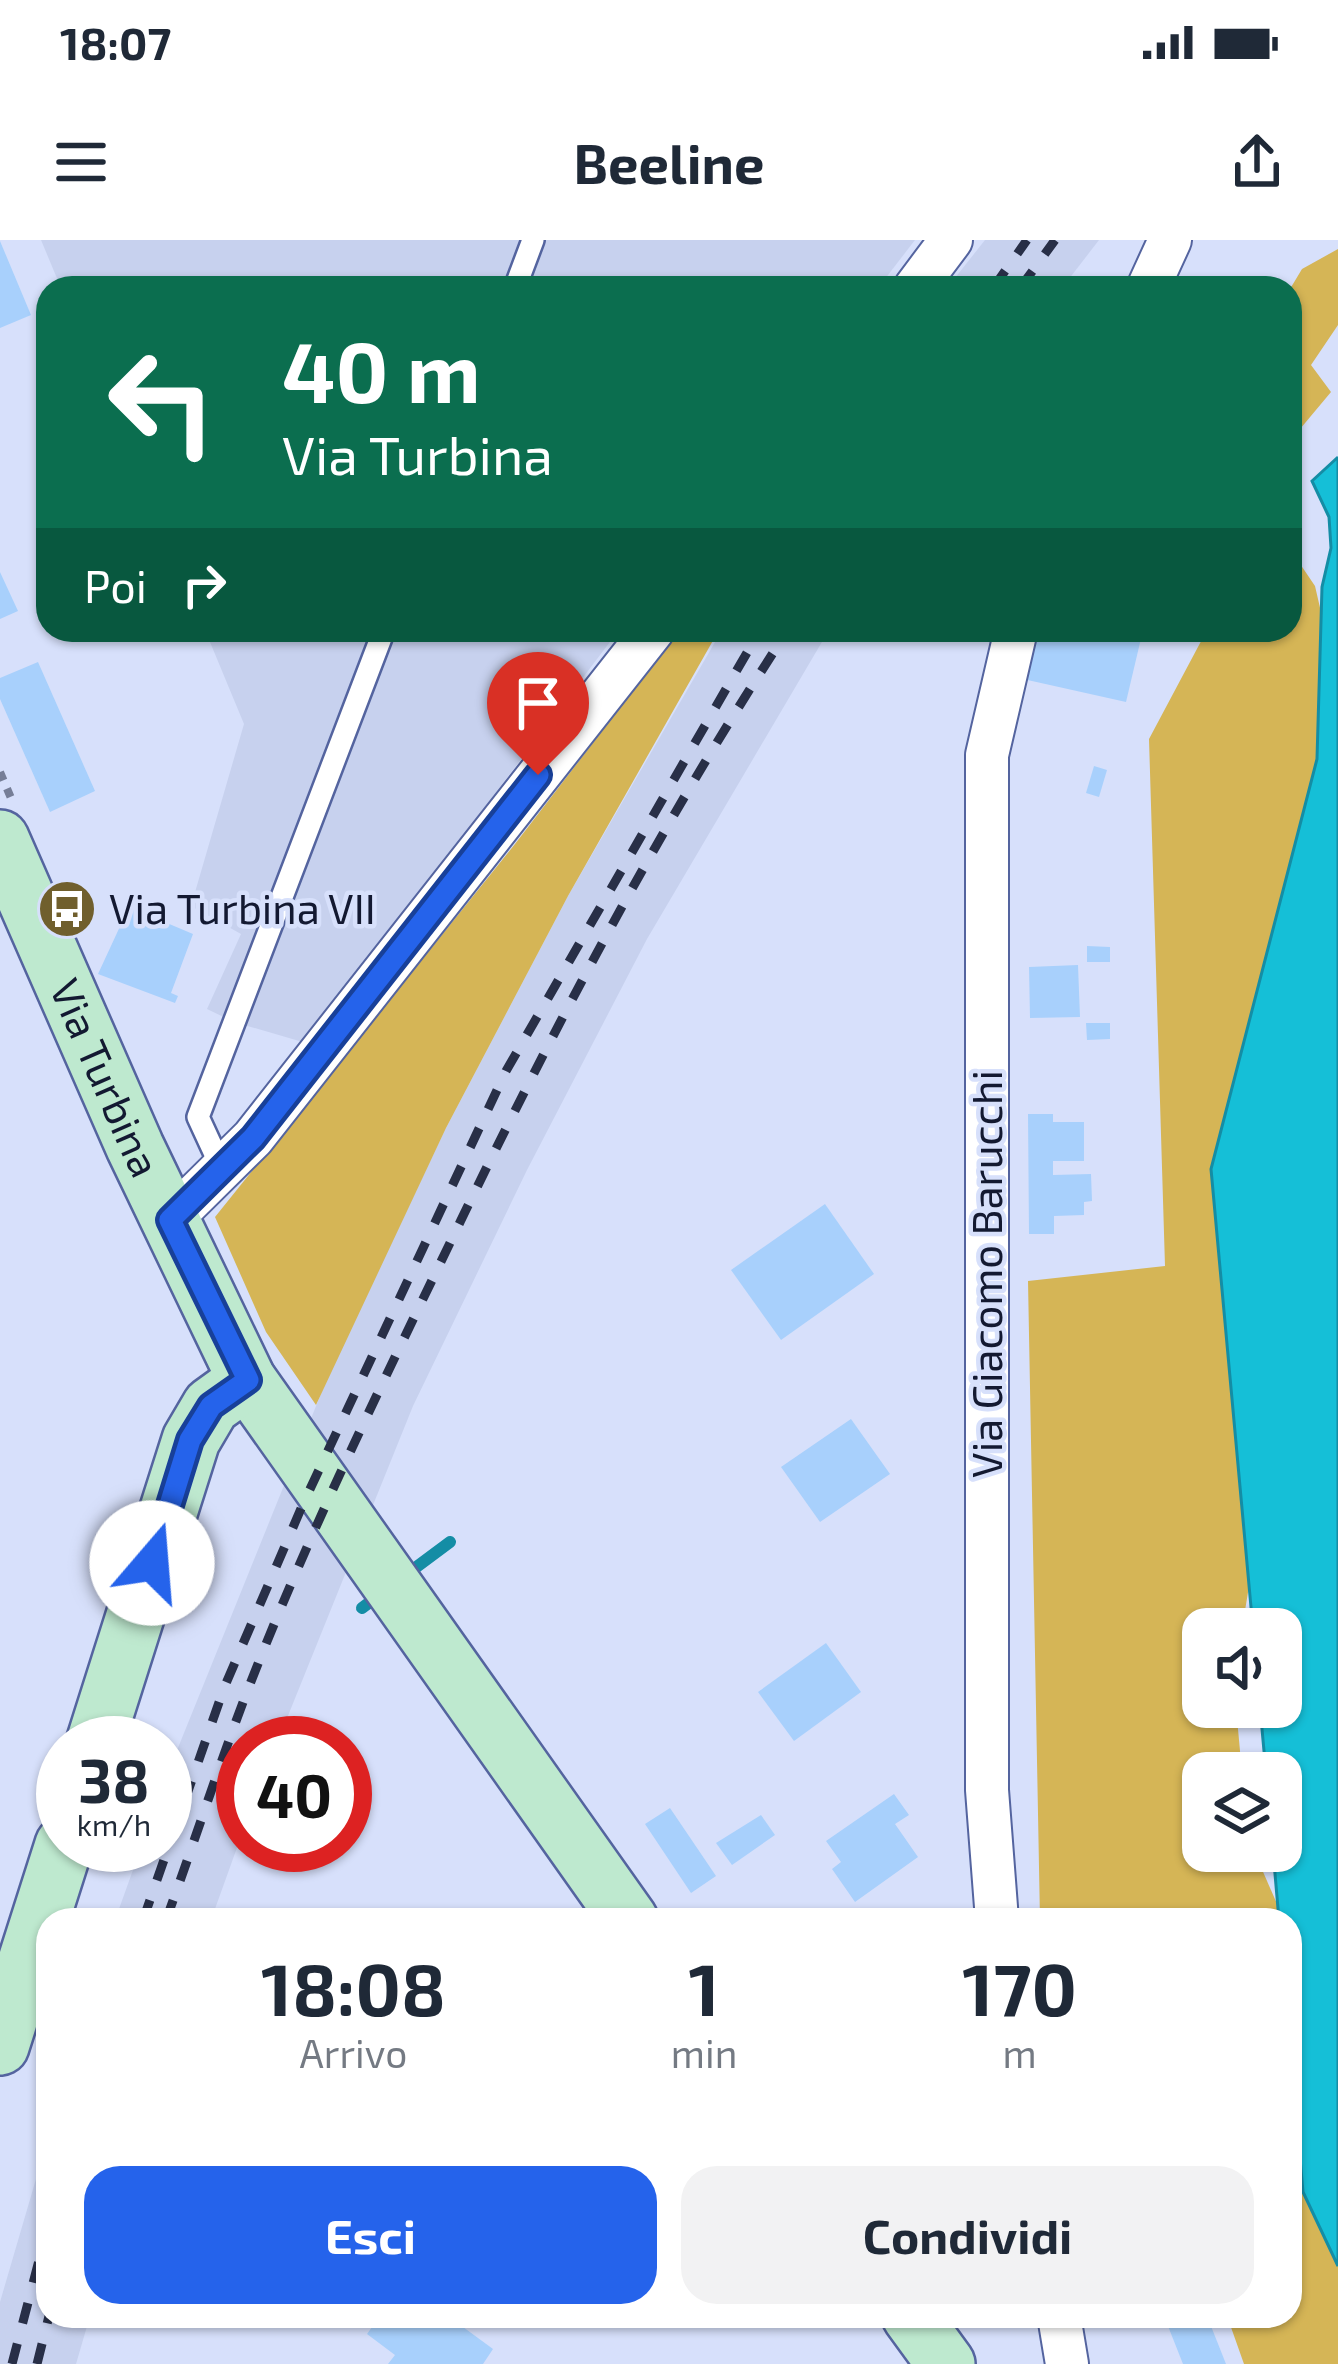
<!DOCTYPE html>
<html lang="it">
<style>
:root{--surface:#fff;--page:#f2f2f3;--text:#1f2937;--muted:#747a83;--accent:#2563eb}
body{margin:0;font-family:"Exo 2",sans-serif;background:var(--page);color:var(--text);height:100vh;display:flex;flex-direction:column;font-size:45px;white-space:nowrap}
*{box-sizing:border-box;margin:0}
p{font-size:39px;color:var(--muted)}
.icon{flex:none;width:66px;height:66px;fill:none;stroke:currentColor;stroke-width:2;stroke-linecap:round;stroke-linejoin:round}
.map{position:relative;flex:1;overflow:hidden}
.drawer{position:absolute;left:36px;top:1668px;width:1266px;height:420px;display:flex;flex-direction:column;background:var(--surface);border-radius:36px;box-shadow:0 3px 9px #0004}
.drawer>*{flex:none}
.banner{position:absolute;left:36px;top:36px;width:1266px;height:366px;border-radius:36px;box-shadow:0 3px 9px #0004;background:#0b6e4f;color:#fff;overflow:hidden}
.controls{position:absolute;left:1182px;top:1368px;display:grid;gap:24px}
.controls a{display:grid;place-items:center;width:120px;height:120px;border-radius:24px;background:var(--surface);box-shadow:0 3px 9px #0004;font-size:60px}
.speed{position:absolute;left:36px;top:1476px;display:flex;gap:24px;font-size:60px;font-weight:700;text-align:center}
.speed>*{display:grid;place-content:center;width:156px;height:156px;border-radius:50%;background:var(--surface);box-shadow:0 3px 9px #0004;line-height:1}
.speed small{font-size:30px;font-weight:400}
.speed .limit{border:18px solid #d22;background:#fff;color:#111}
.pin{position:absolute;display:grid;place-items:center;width:102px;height:102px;color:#fff;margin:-123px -51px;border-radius:50% 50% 50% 0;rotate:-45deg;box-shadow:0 0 12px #0007}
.pin .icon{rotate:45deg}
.me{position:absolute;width:132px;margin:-66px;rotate:18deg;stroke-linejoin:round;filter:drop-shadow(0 0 9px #0008)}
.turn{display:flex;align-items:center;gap:42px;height:252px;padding:0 48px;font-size:54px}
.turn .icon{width:156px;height:156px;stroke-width:2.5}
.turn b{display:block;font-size:84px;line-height:102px}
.then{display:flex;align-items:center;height:114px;padding:0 48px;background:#0003;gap:24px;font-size:45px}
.eta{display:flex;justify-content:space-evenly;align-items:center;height:204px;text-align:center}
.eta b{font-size:72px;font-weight:700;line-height:84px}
.action{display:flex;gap:24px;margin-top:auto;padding:24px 48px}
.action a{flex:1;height:138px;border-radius:36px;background:var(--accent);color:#fff;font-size:48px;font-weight:700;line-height:138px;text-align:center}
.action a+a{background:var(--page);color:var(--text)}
.status{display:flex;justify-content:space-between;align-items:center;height:84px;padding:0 60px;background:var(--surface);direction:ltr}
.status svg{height:33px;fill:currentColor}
header{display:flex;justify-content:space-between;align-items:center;height:156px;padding:0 48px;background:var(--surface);font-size:54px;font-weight:700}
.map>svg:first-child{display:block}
.built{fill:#c7d1ee}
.green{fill:#d5b556}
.water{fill:#15bfd7;stroke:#148da5;stroke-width:3}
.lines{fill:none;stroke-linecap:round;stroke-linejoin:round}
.stream{stroke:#148da5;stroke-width:12}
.building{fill:#a8d0fc}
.lane-casing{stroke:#54649f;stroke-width:26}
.street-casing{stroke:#54649f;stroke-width:46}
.secondary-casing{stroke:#54649f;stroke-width:62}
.path{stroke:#767e97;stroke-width:8;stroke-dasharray:9 9;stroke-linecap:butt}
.lane{stroke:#fff;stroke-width:21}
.street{stroke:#fff;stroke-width:42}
.secondary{stroke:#bee9cf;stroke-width:57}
.rail{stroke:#282f47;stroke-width:9;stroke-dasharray:21 21;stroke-linecap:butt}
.route-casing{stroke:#184099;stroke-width:30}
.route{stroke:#2563eb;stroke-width:21}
.labels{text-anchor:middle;stroke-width:9;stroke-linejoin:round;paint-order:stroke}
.poi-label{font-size:42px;fill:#131931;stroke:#d7e0fb;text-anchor:start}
.street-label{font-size:42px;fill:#131931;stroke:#d7e0fb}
</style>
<div class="status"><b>18:07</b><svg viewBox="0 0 49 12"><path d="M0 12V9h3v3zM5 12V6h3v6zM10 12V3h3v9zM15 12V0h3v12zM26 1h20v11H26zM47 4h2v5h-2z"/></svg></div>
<header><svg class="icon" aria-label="menu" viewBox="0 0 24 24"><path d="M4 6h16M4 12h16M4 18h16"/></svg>Beeline<svg class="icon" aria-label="share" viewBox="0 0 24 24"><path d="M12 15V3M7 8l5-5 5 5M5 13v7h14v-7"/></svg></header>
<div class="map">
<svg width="1338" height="2124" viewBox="0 0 1338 2124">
<rect width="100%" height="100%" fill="#d7e0fb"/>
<g class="built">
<path d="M41,0H915L878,48H61Z"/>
<path d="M985,0H1099L1062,48H947Z"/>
<path d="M205,390H619L306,803L234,782L207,769L241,694L191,666L244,484Z"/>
<path d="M722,390H829L647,699L527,930L413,1166L277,1503H243V1591L211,1680H115L142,1605H165V1540L331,1129L446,888L568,656Z"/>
<path d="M48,1898V2076H90L76,2124H0V2062Z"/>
</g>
<g class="green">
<path d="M1338,9V85L1311,125L1331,152L1290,201V49L1302,29Z"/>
<path d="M1290,309L1315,346L1338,446L1266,1242L1242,1389H1203V1467H1236L1242,1533H1203V1611H1254L1284,1680H1040L1028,1041L1165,1026L1149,499L1207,390H1290Z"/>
<path d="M680,390H719L568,656L446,888L316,1165L266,1092L215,977L515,604Z"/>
<path d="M1290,1695L1338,1847V2124H1244L1227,2076H1290Z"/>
</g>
<path class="water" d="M1337,218L1338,219V2026L1303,1952L1290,1805V1680H1279L1273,1611H1281V1533H1266L1260,1467H1281V1389H1253L1211,929L1317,519L1322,347L1331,308L1329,277L1312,241Z"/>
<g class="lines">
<g class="stream">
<path d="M403,1337L450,1302"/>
<path d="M362,1368L382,1353"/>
</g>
</g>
<g class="building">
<path d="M0,1L31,75L0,88Z"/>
<path d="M0,332L18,371L0,379Z"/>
<path d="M1036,390H1143L1126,462L1023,439Z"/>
<path d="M38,422L95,551L50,572L0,459V438Z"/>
<path d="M1094,526L1107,530L1099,557L1086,553Z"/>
<path d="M129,667L193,694L171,753L178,756L175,763L98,734Z"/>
<path d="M1087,706L1110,707V722H1087Z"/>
<path d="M1078,725L1080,777L1030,778L1029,727Z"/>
<path d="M1086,783H1110V799L1087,800Z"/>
<path d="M1028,874H1053V882H1084V921H1053V935L1091,934L1092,961L1084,962V975L1054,976V994H1029Z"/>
<path d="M825,964L874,1034L781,1100L731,1030Z"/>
<path d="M851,1179L890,1234L820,1282L781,1227Z"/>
<path d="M826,1403L861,1452L794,1501L758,1452Z"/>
<path d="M894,1554L909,1575L895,1584L918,1617L855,1662L832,1629L841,1622L826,1601Z"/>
<path d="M670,1568L716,1636L691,1653L645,1584Z"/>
<path d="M761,1575L775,1595L732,1625L716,1603Z"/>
<path d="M380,2076H448L493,2109L483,2124H388L395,2115L367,2094Z"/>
<path d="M1164,2076H1207L1226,2124H1183Z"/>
</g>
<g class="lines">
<g class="lane-casing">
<g id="lane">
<path d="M515,48L533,0"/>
<path d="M222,929L198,877L384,390"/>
</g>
</g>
<g class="street-casing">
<g id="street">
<path d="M915,48L951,0"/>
<path d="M1148,48L1170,0"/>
<path d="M170,980L253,898L653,390"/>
<path d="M997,1680L987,1550V515L1016,390"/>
<path d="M1059,2076L1067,2124"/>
</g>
</g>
<g class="secondary-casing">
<g id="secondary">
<path id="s1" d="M0,599L135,907L247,1140L629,1680"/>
<path d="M95,1503L191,1200L211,1166L247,1140"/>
<path d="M0,1806L64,1605"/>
<path d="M911,2076L946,2124"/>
</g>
</g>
<path class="path" d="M0,532L11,558"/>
<use href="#lane" class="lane"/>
<use href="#street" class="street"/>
<use href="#secondary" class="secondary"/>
<g class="rail">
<path d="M993,48L1027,0"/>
<path d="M1020,48L1055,0"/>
<path d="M143,1680L224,1448L303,1264L506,831L760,390"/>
<path d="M166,1680C193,1606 217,1531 245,1457C308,1293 386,1136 462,978C560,776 665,577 788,390"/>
<path d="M12,2124L48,1986"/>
<path d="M37,2124L49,2076"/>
</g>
</g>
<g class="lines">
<g class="route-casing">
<path id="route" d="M152,1323L190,1200L211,1166L248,1140L170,980L253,898L538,535"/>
</g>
<use href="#route" class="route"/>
</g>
<defs>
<g id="bus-disc" transform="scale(3)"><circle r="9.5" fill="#705f2d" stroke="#d7e0fb"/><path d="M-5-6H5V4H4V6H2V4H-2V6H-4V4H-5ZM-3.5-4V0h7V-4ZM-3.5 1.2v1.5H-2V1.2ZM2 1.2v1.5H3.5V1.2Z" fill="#fff"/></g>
</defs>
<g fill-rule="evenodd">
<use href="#bus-disc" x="67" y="669"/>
</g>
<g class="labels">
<g class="poi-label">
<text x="109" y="684">Via Turbina VII</text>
</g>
<g class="street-label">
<text dy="15" stroke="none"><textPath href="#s1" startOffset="261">Via Turbina</textPath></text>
<text transform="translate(987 1034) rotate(-90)" y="15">Via Giacomo Barucchi</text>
</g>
</g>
</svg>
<div class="controls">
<a><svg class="icon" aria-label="sound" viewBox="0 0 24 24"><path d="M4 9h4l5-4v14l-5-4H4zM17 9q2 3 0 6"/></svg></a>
<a><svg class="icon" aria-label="layers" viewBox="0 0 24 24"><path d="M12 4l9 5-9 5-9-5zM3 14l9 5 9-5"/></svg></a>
</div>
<div class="speed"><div>38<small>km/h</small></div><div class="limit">40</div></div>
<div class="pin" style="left:538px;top:535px;background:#d93025"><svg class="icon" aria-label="arrive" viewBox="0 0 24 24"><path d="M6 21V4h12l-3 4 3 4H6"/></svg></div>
<svg class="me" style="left:152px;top:1323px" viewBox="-20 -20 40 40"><circle r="19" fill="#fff"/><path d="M0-13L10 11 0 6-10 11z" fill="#2563eb"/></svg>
<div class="banner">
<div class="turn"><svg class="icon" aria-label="left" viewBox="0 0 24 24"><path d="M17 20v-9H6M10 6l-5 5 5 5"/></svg><div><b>40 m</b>Via Turbina</div></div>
<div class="then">Poi<svg class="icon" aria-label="right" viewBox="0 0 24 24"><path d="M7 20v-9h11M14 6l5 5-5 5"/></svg></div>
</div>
<section class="drawer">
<div class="eta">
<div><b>18:08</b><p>Arrivo</p></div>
<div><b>1</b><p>min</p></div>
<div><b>170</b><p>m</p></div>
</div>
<div class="action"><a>Esci</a><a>Condividi</a></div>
</section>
</div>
